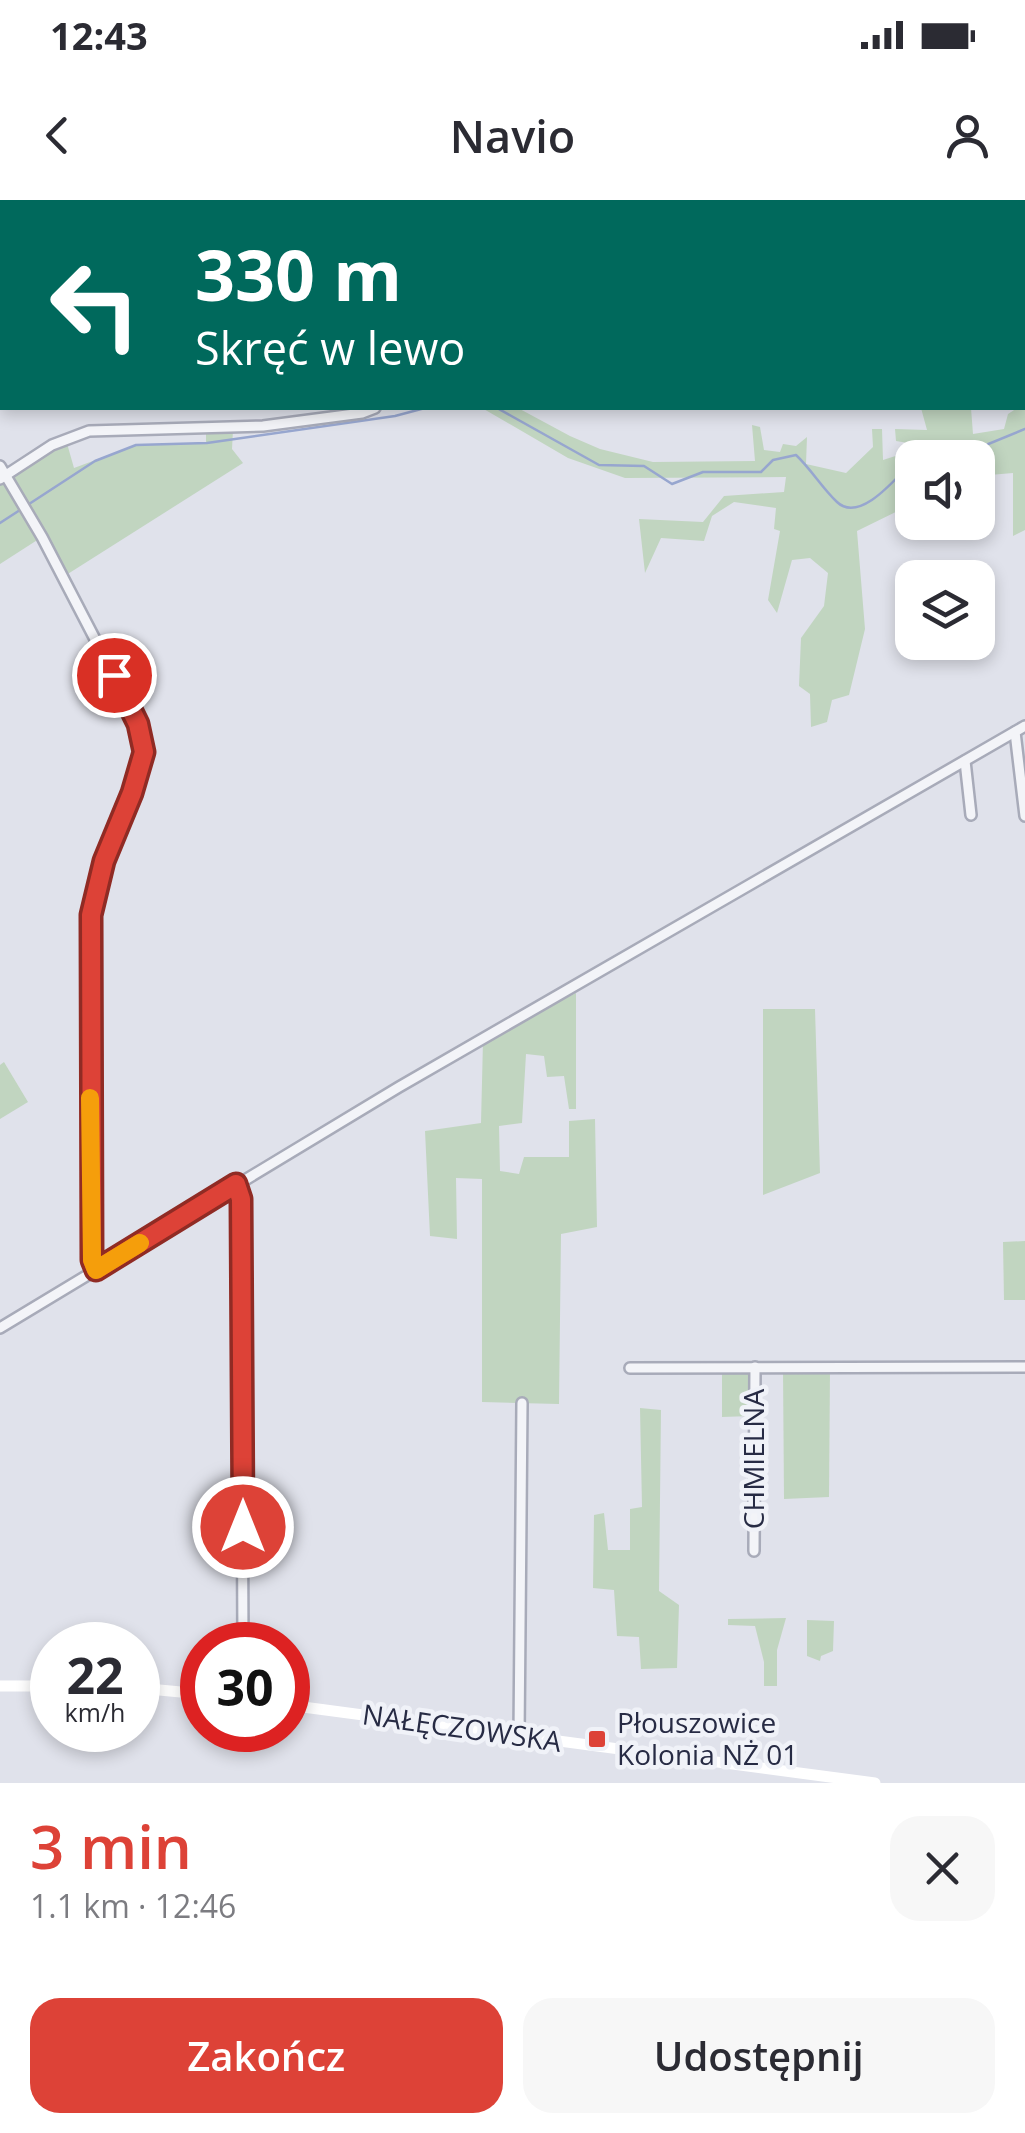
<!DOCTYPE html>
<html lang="pl">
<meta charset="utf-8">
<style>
:root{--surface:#fff;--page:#f7f7f7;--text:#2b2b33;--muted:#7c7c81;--accent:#dd4237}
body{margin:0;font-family:"Open Sans",sans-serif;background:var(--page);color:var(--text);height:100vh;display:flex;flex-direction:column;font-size:38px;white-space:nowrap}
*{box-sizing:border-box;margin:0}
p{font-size:32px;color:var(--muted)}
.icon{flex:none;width:55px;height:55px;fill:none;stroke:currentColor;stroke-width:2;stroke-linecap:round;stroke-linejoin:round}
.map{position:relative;height:1583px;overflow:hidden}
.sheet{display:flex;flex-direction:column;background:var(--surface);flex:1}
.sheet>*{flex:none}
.banner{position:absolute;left:0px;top:0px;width:1025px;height:210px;box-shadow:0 5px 15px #0003;background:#00695c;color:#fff;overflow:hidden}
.controls{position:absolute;left:895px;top:240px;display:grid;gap:20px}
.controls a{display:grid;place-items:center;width:100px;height:100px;border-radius:20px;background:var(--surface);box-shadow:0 5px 15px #0003;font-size:50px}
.speed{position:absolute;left:30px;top:1422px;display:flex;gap:20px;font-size:50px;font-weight:700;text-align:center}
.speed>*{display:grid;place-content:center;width:130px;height:130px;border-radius:50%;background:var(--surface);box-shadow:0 5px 15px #0003;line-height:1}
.speed small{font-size:25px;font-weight:400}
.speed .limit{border:15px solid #d22;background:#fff;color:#111}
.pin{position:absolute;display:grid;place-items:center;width:85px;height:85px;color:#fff;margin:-42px;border:5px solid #fff;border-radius:50%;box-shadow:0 2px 10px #0007}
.me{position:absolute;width:110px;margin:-55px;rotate:0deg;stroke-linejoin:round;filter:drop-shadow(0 0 8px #0008)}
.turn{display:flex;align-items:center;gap:35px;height:210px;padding:0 30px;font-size:45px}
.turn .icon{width:130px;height:130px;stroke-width:2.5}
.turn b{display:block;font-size:70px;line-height:85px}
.round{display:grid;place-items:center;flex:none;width:105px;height:105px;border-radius:30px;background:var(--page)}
.overview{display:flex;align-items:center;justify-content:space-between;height:170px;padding:0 30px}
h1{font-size:60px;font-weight:600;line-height:75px;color:var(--accent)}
.action{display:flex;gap:20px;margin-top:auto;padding:20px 30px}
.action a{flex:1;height:115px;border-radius:30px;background:var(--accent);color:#fff;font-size:40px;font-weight:600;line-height:115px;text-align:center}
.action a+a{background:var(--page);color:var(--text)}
.status{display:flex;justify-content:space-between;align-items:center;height:70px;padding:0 50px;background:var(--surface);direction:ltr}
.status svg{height:28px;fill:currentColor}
header{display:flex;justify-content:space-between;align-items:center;height:130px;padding:0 30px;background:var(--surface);font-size:45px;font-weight:600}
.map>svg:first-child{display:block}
.green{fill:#c1d5c0}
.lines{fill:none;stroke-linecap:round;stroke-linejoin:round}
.stream{stroke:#97a6cf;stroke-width:2.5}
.minor-casing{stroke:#a8abb9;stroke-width:14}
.tertiary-casing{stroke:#a8abb9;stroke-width:15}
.minor{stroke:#f3f4f8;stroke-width:9}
.tertiary{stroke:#f3f4f8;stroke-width:10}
.secondary{stroke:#fff;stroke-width:11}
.route-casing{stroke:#902b24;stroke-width:25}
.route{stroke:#dd4237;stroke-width:18}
.slow{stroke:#f59e0b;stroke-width:18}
.poi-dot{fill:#dd4237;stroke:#f0f2f8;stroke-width:4}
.labels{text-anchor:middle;stroke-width:9;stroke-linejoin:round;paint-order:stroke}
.street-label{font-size:28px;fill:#272b44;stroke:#f0f2f8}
.poi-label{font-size:28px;fill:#272b44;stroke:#f0f2f8;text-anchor:start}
</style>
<div class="status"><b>12:43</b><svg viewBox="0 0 49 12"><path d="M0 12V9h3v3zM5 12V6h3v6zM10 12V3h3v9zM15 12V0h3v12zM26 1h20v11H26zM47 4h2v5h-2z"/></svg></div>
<header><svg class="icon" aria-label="back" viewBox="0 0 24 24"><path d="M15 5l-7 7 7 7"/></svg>Navio<svg class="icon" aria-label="person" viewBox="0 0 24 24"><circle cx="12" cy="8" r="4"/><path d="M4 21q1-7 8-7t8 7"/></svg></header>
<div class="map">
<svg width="1025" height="1583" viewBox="0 0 1025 1583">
<rect width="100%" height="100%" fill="#e0e2eb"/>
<g class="green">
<path d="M1025,203V330L1013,336V273L978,276V258H912V304L857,331L865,429L849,495L832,500L827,522L811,527L810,494L799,486L801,438L824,406L828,373L810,358L792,360L777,413L768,400L780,331L774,329L776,308L734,302L712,316L704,341L661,338L645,373L639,319L703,322L724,296L784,292L786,277L625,278L568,258L482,208H518L570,236L600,249L653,262L755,261L752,225L760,227L764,250L780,252L783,244L796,246L807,237L806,264L846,273L873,247L872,229H882L883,260L914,250V244L896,241L895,229L927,230L921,208H971L973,234L1004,229L1008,214Z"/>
<path d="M233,230L232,249L243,263L63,377L42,337L0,364V282L66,240L74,268L136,245L206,243V231Z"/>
<path d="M576,793V909H569L564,876L547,877L544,856L526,854L522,923L499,926L500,971L519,974L524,957H569V921L595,919L597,1027L561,1034L559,1204L482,1202V979L456,978L457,1039L430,1036L425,931L481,923L483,841Z"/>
<path d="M763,809H815L820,973L763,995Z"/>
<path d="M4,862L28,902L0,919V865Z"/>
<path d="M1025,1041V1100H1004L1003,1042Z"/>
<path d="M751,1170V1216L722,1217V1171Z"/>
<path d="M783,1170H830L829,1297L784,1299Z"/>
<path d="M640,1208L661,1210L659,1391L679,1405L677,1468L641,1469L639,1437L617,1436L614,1390L593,1388L594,1315L604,1313L608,1350H630V1309L642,1307Z"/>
<path d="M786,1418L777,1450V1486H764V1462L755,1426L728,1425V1419Z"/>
<path d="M807,1420L834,1421L833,1451L821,1456L820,1461L807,1456Z"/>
</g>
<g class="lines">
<g class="stream">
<path d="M497,208L599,265L644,266L672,284L703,272H761L773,260L796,255C811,269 822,288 837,302C860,324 897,277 912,262"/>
<path d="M918,258L937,251L959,256L1025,229"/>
<path d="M26,306L95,261L136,245L207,243L395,216L425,208"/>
<path d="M0,323L20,310"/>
</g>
<g class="minor-casing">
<g id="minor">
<path d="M0,266L42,337L139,524L144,543L141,565L103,661L91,715L90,946L91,1052L96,1069"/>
<path d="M0,279L52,245L89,231L263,226L362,213L375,208"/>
<path d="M1015,532L1025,616"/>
<path d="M965,561L971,615"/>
<path d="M236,984L241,999L243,1445"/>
<path d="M0,1128L399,887L1025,526"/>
<path d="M630,1168L1025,1167"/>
<path d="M754,1351L755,1167"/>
<path d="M519,1536L522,1203"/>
</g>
</g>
<g class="tertiary-casing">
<g id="tertiary">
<path d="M757,0L758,2"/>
<path d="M1022,31L1025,30"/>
</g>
</g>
<use href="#minor" class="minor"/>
<use href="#tertiary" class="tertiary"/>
<g class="secondary">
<path d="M0,1486H52"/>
<path d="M138,1488L202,1494"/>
<path d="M288,1505L875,1583"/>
</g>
</g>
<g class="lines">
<g class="route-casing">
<path id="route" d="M114,475L138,524L144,552L132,593L104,661L91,715L92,1060L96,1070L236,984L241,999L243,1327"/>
</g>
<use href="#route" class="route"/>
<path class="slow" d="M90,898L92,1060L96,1070L140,1043"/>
</g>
<rect class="poi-dot" x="587" y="1529" width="20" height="20" rx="5"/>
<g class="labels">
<g class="street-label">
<text transform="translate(754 1259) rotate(-90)" y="10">CHMIELNA</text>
<text transform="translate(462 1528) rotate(8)" y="10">NAŁĘCZOWSKA</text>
</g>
<g class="poi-label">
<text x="617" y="1533">Płouszowice<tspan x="617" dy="32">Kolonia NŻ 01</tspan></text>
</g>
</g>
</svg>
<div class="controls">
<a><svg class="icon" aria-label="sound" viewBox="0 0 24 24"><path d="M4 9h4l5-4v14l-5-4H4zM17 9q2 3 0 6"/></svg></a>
<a><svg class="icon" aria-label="layers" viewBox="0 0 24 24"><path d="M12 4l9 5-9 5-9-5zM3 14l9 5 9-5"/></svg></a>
</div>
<div class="speed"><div>22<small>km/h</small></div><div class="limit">30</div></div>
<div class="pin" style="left:114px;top:475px;background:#d93025"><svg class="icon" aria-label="arrive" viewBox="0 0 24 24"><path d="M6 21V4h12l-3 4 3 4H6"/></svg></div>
<svg class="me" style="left:243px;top:1327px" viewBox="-20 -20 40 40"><circle r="17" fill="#dd4237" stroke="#fff" stroke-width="3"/><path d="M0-11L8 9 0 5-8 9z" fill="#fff"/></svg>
<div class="banner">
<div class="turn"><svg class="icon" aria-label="left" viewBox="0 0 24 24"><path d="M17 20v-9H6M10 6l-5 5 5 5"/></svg><div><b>330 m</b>Skręć w lewo</div></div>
</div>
</div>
<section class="sheet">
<div class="overview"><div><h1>3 min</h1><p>1.1 km · 12:46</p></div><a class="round"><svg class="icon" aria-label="close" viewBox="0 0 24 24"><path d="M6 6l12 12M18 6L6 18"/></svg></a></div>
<div class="action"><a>Zakończ</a><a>Udostępnij</a></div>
</section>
